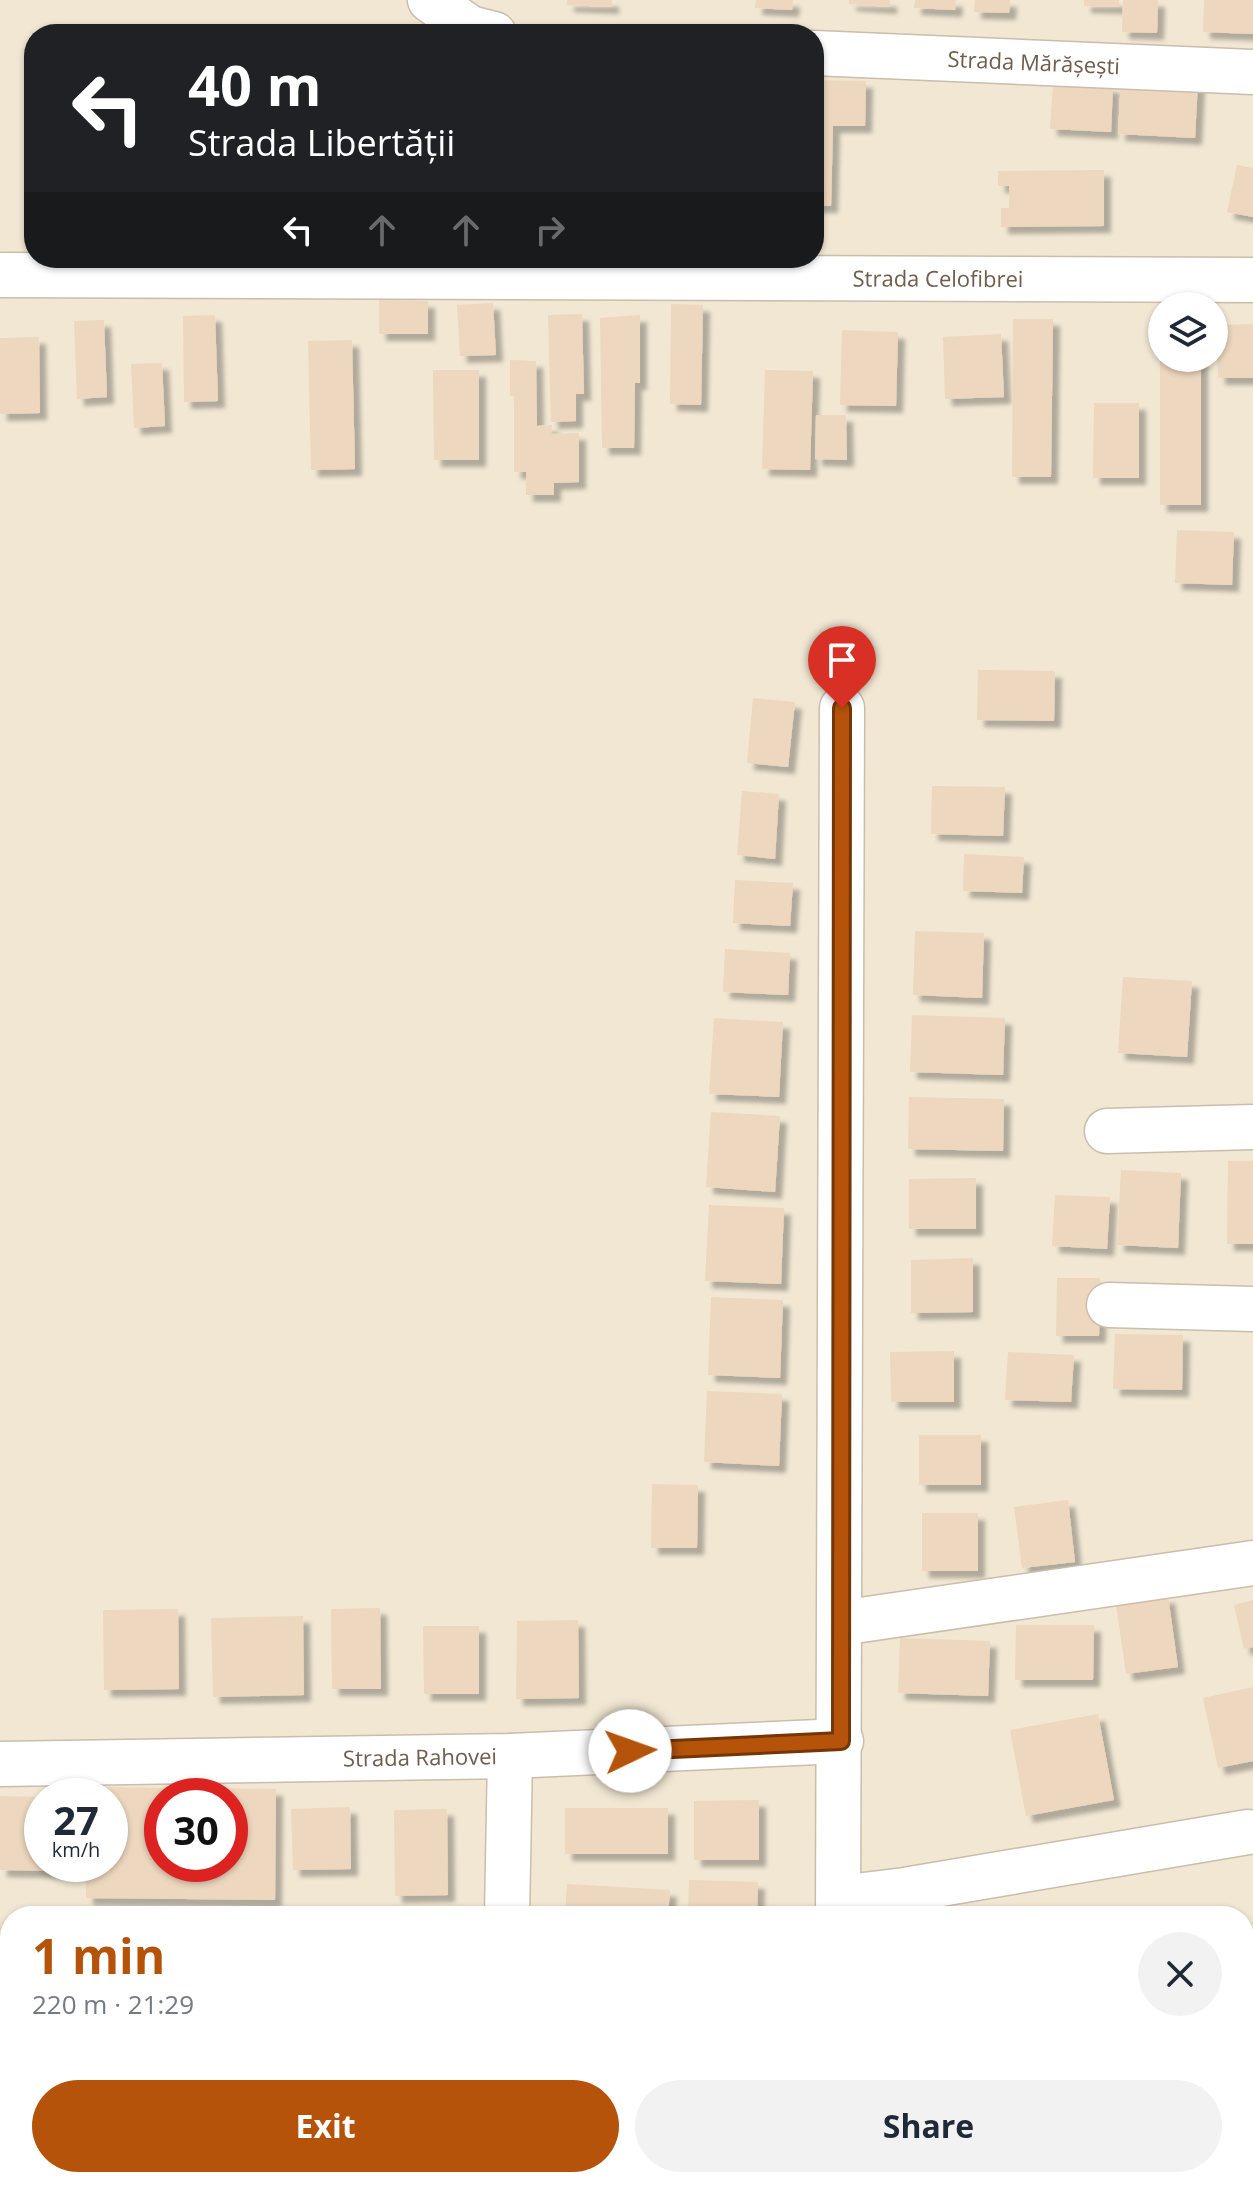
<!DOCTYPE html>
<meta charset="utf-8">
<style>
:root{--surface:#fff;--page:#f2f2f3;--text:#1f2937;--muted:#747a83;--accent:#b45309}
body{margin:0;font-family:"Open Sans",sans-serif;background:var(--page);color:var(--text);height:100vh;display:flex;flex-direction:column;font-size:30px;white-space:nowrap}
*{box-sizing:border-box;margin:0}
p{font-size:26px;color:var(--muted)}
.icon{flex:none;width:44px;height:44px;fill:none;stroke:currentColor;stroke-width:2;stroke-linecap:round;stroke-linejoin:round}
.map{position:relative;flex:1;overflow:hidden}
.sheet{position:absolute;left:0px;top:1906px;width:1254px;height:282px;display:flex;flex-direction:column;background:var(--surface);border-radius:32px 32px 0 0;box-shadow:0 2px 6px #0004}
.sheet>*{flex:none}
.guide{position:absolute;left:24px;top:24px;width:800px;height:244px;border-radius:32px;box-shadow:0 2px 6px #0004;background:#202124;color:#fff;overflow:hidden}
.fabs{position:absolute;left:1148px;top:292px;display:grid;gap:16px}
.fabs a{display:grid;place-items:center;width:80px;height:80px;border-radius:50%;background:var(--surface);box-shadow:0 2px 6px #0004;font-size:40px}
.speed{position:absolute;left:24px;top:1778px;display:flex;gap:16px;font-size:40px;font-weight:700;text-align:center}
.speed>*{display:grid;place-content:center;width:104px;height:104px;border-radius:50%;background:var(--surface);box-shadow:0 2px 6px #0004;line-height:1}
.speed small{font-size:20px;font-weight:400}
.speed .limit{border:12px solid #d22;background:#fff;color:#111}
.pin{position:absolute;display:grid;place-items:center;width:68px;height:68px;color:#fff;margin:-82px -34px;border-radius:50% 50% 50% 0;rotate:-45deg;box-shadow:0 0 8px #0007}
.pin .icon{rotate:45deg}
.me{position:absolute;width:88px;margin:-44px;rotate:87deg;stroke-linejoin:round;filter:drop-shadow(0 0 6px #0008)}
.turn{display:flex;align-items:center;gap:28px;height:168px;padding:0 32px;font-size:36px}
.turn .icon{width:104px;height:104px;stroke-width:2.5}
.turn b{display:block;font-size:56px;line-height:68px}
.lanes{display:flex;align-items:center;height:76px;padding:0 32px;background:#0003;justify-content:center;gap:40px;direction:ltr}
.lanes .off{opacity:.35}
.round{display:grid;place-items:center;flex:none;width:84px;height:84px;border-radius:42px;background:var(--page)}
.head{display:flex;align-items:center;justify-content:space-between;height:136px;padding:0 32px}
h1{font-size:48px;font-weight:700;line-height:60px;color:var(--accent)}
.action{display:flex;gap:16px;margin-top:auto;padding:16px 32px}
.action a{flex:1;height:92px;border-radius:48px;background:var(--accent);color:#fff;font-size:32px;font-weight:700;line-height:92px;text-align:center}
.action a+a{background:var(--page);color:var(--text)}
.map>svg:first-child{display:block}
.residential{fill:#f1e7d3;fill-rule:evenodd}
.building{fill:#edd7be;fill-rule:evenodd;filter:url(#shadow)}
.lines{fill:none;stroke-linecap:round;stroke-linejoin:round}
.minor-casing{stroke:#cabdac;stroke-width:47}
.minor{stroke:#fff;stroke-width:44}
.route-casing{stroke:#753606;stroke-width:20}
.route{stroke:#b45309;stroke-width:14}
.labels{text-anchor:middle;stroke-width:6;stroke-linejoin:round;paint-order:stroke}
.street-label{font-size:22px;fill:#705d4c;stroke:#fdf8ea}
</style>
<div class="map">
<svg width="1253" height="2187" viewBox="0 0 1253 2187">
<defs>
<filter id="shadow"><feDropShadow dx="7" dy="7" stdDeviation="2" flood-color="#0004"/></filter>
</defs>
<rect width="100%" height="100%" fill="#faf4e4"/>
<path class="residential" d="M0,0H1253V2187H0ZM34,34H814V258H34ZM1162,306H1214V358H1162ZM42,1796H110V1864H42ZM162,1796H230V1864H162ZM10,1916H1244V2178H10Z"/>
<g class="building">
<path d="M567,0H612V7L567,5Z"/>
<path d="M756,0H793L792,10L755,8Z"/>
<path d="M849,0H890V7L849,4Z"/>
<path d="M915,0H956L955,10L914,8Z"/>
<path d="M975,0H1010L1009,13L974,12Z"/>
<path d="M1084,0H1119V7L1084,6Z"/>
<path d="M1123,0H1158L1157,33L1122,32Z"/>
<path d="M1204,0H1253V34L1203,32Z"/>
<path d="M1121,78L1198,82L1195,138L1118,134Z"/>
<path d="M814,80L866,81L865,126H833L831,206H814Z"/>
<path d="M1053,83L1113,86L1111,132L1050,129Z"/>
<path d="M1237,165L1253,168V217L1227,212Z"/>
<path d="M1104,170V226L1001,227V208H1009V186H998V171Z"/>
<path d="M379,300L428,301V334H379Z"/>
<path d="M493,303L496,355L460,356L457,305Z"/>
<path d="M671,304L703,305L701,405L670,404Z"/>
<path d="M582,314L584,394H576V421L551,422L548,315Z"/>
<path d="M215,315L218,401L184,402L183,316Z"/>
<path d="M640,315V383H635L634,448H602L600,318Z"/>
<path d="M1013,319H1053L1051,477H1012Z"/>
<path d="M104,320L107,397L77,399L74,321Z"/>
<path d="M1253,324V378H1218L1217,325Z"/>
<path d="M842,330L898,332L896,406L840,405Z"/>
<path d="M1001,334L1004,397L945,399L943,337Z"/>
<path d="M39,337L40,413L0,414V338Z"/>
<path d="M352,340L355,469L311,470L308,341Z"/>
<rect x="1160" y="358" width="41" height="147"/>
<path d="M510,360L536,361L537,426L552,425L551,434L579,433V482L554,483V495H526V472H514V396H510Z"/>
<path d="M162,363L165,426L134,428L131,364Z"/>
<path d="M433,370H479V460H434Z"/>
<path d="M765,370L813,371L810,470L762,469Z"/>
<path d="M1094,403H1139V478H1093Z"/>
<path d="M816,415H846L847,460L815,459Z"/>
<path d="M1177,530L1234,532L1232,585L1175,583Z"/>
<path d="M978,670L1055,671L1054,721L977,720Z"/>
<path d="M753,698L795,702L788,767L747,763Z"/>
<path d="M932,786L1005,787L1003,836L931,834Z"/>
<path d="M742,791L779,794L775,859L737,855Z"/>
<path d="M964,854L1024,857L1022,893L963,891Z"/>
<path d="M735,880L793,883L790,926L733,923Z"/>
<path d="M915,931L984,933L982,998L913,995Z"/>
<path d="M725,949L790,953L788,995L723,992Z"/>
<path d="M1123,977L1192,981L1187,1057L1118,1053Z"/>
<path d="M912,1015L1005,1018L1003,1075L910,1072Z"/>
<path d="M714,1018L783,1022L779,1097L709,1094Z"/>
<path d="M909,1097L1004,1099L1003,1151L908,1149Z"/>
<path d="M711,1112L780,1116L775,1192L706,1187Z"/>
<path d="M1228,1161H1253V1244H1227Z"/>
<path d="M1121,1170L1181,1173L1178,1248L1117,1245Z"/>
<path d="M976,1178V1229H909V1179Z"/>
<path d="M1055,1195L1110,1197L1107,1249L1052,1246Z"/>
<path d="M709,1205L784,1208L781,1284L705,1281Z"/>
<path d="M973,1258V1312L911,1313V1260Z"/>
<path d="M1057,1278H1100L1099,1336H1056Z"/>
<path d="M711,1297L783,1300L780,1378L708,1375Z"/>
<path d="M1115,1334L1183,1335L1182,1390L1113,1389Z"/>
<path d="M954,1351V1402H891L890,1352Z"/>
<path d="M1008,1352L1074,1355L1071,1402L1005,1400Z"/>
<path d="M707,1391L782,1394L779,1466L704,1462Z"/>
<rect x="919" y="1435" width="62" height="50"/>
<path d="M652,1484L698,1485L697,1548H651Z"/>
<path d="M1068,1500L1075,1562L1022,1568L1014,1507Z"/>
<rect x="922" y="1513" width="56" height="58"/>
<path d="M1168,1596L1178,1667L1126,1674L1116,1604Z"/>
<path d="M1253,1600V1647L1244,1649L1234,1605Z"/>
<path d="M380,1608L381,1689H332L331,1609Z"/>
<path d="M178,1609L179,1689L104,1690L103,1610Z"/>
<path d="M303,1616L304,1695L213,1697L211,1618Z"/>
<path d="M578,1620L579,1698L516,1699L517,1621Z"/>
<path d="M1016,1625H1094L1093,1680H1015Z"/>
<path d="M423,1626H479V1694H424Z"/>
<path d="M900,1638L990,1641L988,1696L898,1693Z"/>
<path d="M1253,1687V1761L1218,1768L1203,1698Z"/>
<path d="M1098,1714L1114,1800L1026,1816L1010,1730Z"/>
<path d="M86,1787L276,1789L275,1900L86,1898V1864H110V1796H86ZM162,1796H230V1864H162Z"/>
<path d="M0,1796L42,1797V1864H60V1871L0,1870Z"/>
<path d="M759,1800V1860H694V1801Z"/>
<path d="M350,1807L351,1869L293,1870L291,1809Z"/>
<rect x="565" y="1808" width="103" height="46"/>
<path d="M447,1809L448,1895L395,1896L394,1810Z"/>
<path d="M689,1880L758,1882L757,1916H688Z"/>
<path d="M567,1884L670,1890L668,1916H565Z"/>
<path d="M0,1977L10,1978L4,2063H0Z"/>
<path d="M1253,2022V2087L1244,2089V2024Z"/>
<path d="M0,2127H10V2178H46V2182L0,2185Z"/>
<rect x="63" y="2178" width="80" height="9"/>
<path d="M380,2178H459L458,2187H380Z"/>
<path d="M710,2178H788V2187H709Z"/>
</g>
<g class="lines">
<g class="minor-casing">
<g id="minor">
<path d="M430,0L470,28L494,34"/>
<path id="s1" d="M814,53L1253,72"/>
<path id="s2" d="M0,275L1253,280"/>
<path d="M1107,1131L1253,1127"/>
<path d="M1109,1305L1253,1309"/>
<path d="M840,1623L1253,1563"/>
<path id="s3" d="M0,1764L510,1756L841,1741"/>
<path d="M839,1898L905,1890L1248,1832"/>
<path d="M507,1916L510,1756"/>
<path d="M838,1916L842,708"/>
<path d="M0,2084H10"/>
<path d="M1244,2154L1253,2152"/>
<path d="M501,2187V2178"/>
<path d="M835,2187V2178"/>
<path d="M1077,2187L1121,2178"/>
<path d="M1186,2187V2178"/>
</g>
</g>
<use href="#minor" class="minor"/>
</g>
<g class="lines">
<g class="route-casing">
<path id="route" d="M630,1751L841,1741L842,708"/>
</g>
<use href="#route" class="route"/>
</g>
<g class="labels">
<g class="street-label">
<text dy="8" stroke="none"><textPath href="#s1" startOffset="220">Strada Mărășești</textPath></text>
<text dy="8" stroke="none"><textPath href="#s2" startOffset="938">Strada Celofibrei</textPath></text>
<text dy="8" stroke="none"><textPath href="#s3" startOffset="420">Strada Rahovei</textPath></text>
</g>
</g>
</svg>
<div class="fabs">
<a><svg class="icon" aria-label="layers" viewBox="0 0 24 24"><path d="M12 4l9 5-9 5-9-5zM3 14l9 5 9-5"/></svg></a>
</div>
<div class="speed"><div>27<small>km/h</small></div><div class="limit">30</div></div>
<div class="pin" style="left:842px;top:708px;background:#d93025"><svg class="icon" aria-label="arrive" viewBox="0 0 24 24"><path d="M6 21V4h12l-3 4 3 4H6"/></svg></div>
<svg class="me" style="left:630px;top:1751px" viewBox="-20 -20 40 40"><circle r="19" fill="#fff"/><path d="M0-13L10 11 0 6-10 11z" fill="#b45309"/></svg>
<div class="guide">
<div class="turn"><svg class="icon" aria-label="left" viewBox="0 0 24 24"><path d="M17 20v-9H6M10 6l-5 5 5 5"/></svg><div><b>40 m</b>Strada Libertății</div></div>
<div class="lanes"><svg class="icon" aria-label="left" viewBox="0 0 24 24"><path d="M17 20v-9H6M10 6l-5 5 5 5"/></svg><svg class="icon off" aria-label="ahead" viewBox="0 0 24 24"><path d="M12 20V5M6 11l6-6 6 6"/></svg><svg class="icon off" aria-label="ahead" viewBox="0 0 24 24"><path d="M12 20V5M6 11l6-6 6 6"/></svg><svg class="icon off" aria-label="right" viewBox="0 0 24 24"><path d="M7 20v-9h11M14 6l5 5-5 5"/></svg></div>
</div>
<section class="sheet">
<div class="head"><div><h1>1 min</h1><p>220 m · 21:29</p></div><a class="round"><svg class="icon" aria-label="close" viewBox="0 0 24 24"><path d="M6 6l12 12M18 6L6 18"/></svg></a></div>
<div class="action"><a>Exit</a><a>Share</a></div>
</section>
</div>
